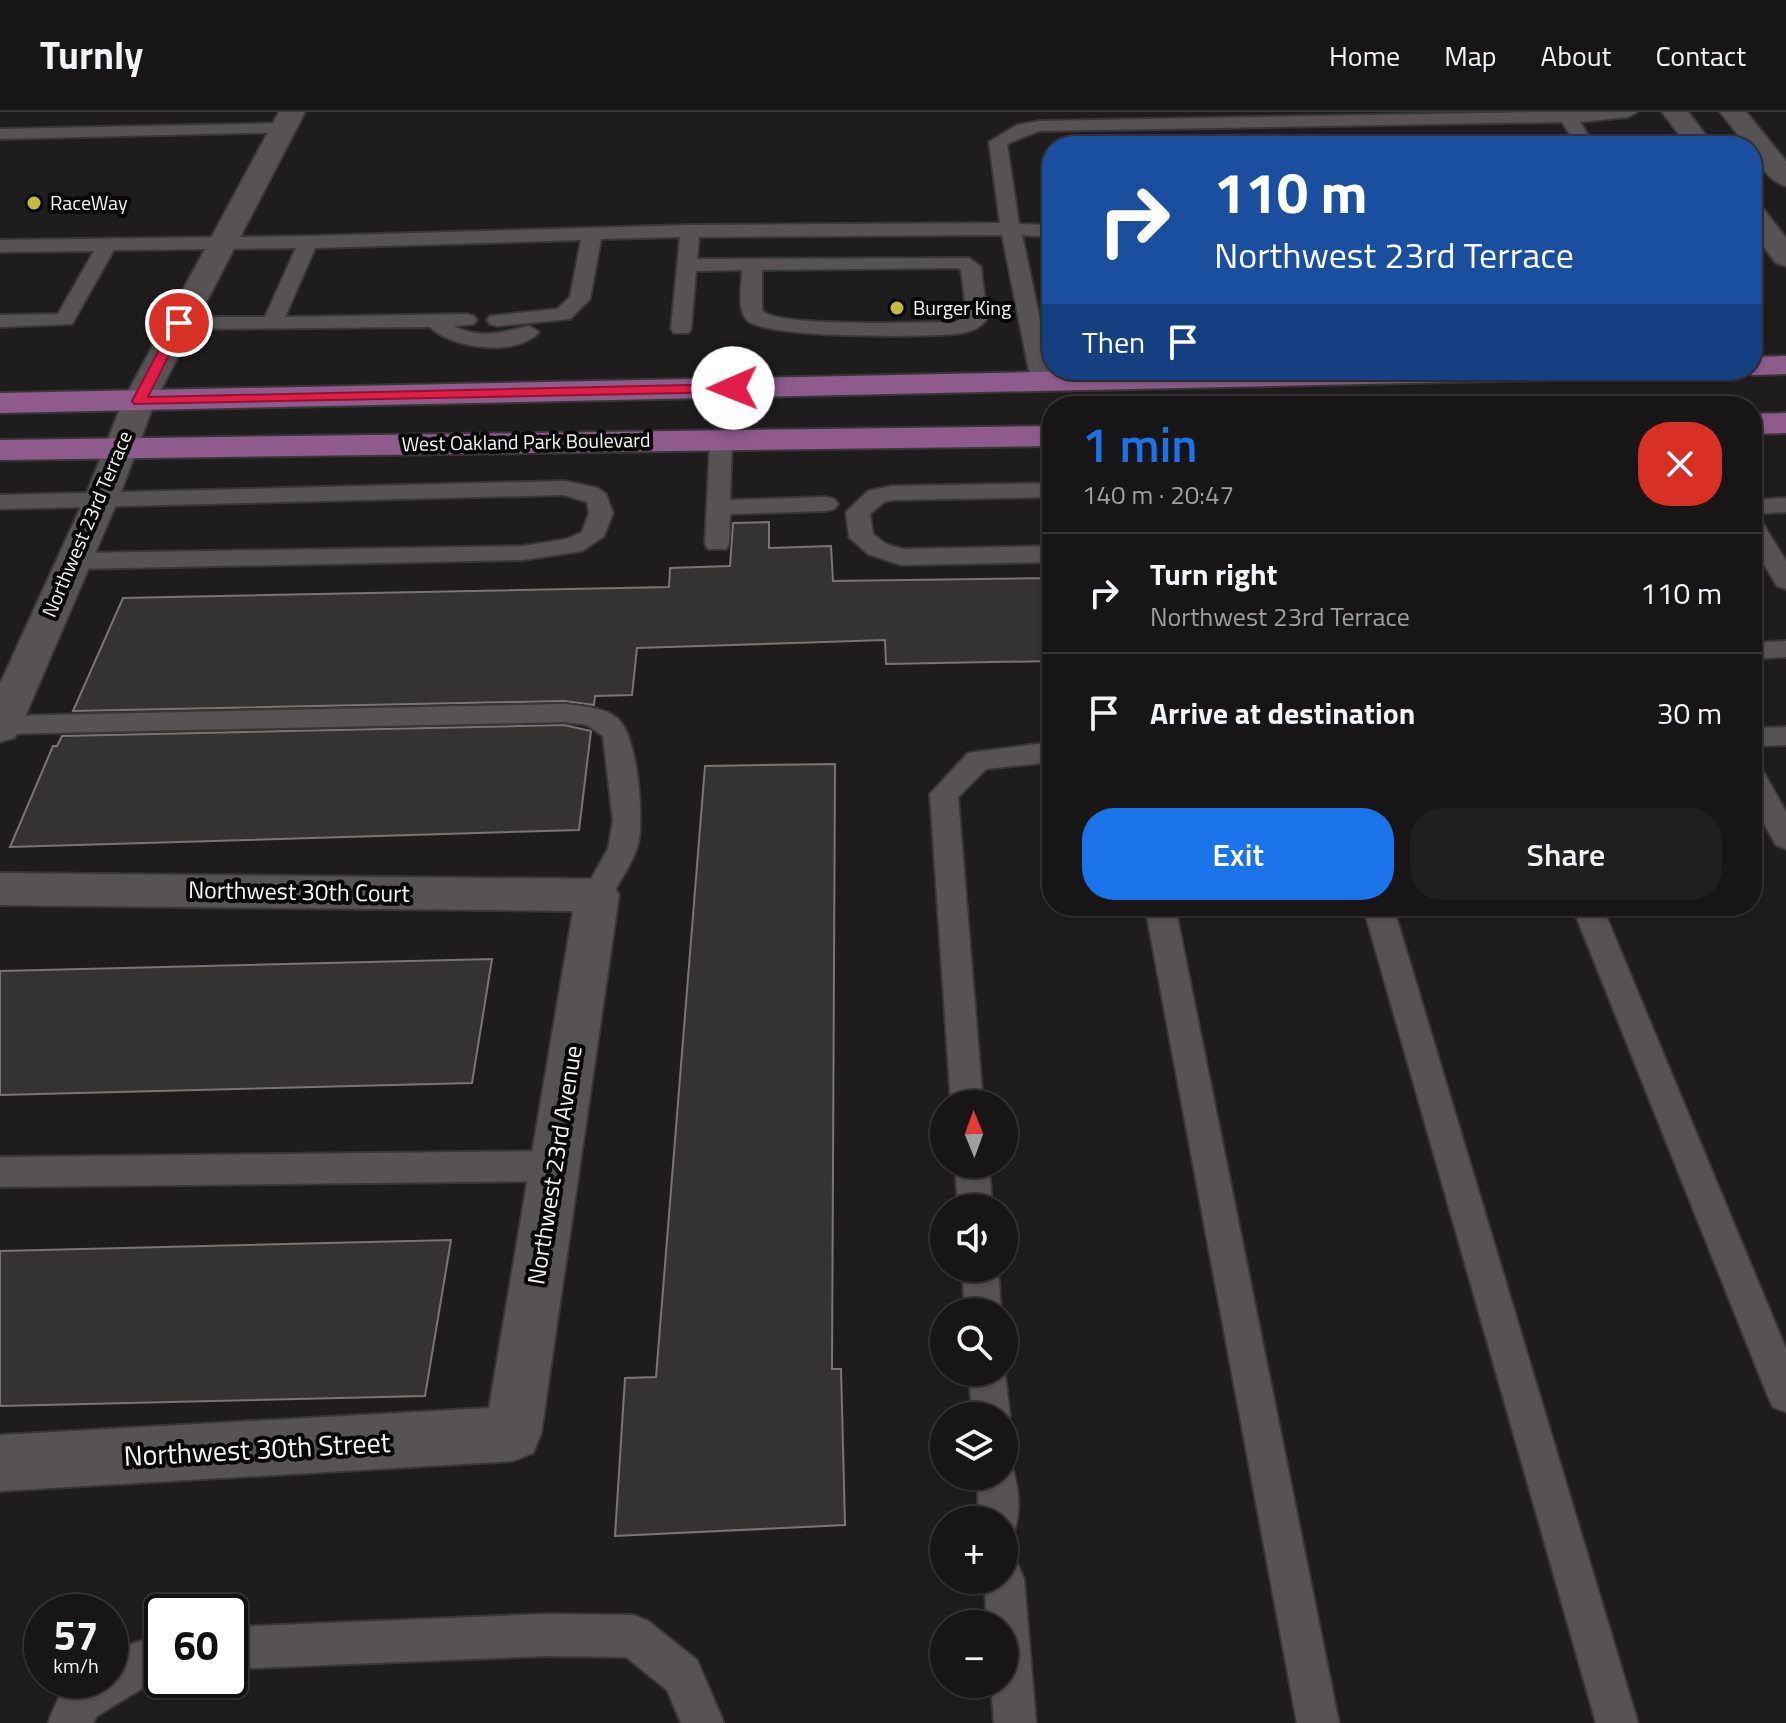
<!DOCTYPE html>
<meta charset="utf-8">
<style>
:root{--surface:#171516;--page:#201e1f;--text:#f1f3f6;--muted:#9e9fa1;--line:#363435;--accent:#1a73e8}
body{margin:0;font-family:"Titillium Web",sans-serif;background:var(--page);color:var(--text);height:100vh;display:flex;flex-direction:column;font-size:30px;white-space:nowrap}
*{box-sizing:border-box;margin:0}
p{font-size:26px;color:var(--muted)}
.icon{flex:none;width:44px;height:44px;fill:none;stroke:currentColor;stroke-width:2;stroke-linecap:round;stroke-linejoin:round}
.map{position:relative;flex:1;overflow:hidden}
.side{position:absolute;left:1042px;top:284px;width:720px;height:520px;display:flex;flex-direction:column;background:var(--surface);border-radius:32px;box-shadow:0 2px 6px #0004,0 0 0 2px var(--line)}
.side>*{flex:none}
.banner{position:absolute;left:1042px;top:24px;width:720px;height:244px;border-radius:32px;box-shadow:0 2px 6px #0004,0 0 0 2px var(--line);background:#1a4fa0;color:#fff;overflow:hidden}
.needle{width:52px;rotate:359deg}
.tools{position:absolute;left:930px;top:978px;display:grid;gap:16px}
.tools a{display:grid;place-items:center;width:88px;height:88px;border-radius:50%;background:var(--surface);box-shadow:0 2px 6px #0004,0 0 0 2px var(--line);font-size:40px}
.speed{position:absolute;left:24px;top:1482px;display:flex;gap:16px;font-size:40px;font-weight:700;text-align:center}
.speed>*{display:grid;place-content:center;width:104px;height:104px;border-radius:50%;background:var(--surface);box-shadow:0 2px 6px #0004,0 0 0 2px var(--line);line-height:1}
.speed small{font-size:20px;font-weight:400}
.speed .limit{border:4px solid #111;border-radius:12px;background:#fff;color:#111}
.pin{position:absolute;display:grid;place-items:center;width:68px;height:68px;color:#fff;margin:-34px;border:4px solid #fff;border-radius:50%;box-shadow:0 2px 8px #0007}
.me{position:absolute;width:88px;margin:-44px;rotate:269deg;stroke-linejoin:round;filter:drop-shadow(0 0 6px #0008)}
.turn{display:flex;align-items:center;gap:28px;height:168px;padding:0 40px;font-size:36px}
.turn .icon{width:104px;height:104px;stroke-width:2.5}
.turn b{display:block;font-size:56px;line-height:68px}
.then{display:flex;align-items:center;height:76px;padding:0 40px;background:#0003;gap:16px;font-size:30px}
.round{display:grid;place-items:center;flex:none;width:84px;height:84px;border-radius:32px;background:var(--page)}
.summary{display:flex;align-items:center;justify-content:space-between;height:136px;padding:0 40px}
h1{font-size:48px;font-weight:600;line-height:60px;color:var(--accent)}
.action{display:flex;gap:16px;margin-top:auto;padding:16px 40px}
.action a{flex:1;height:92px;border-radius:32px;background:var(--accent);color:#fff;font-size:32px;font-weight:600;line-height:92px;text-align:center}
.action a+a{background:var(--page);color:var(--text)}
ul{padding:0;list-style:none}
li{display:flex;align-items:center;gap:24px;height:120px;padding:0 40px;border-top:2px solid var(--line)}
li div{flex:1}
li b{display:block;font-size:30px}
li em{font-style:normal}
header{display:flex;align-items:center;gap:48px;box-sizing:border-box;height:112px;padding:0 40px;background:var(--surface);border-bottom:2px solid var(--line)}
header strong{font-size:38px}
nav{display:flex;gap:44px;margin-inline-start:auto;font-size:28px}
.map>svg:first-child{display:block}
.building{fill:#353232;stroke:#797575;stroke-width:2}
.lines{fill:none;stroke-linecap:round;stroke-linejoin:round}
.lane-casing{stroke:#383637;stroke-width:4}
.street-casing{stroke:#383637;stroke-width:4}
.secondary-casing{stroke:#383637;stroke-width:4}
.primary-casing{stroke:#383637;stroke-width:4}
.lane{fill:#575355;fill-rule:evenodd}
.street{fill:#575355;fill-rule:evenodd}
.secondary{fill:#575355;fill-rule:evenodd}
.primary{fill:#8e5b8c;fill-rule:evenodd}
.route{fill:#e11d48;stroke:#92132f;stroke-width:2}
.poi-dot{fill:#c4bc3d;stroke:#080707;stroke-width:3}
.labels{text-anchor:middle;stroke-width:8;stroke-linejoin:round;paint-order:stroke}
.far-poi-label{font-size:20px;fill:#f6f4f5;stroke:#080707;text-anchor:start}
.far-street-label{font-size:20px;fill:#f6f4f5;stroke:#080707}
.street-label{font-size:24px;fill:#f6f4f5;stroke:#080707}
.near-street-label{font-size:28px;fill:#f6f4f5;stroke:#080707}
</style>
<header>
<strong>Turnly</strong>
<nav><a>Home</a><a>Map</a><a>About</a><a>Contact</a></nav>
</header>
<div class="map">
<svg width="1786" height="1611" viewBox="0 0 1786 1611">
<rect width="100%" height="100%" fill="#1f1c1d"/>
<g class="building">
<path d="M769,410V436L831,434L833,469L1052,466V549L886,552L885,528L637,536L632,583L595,584L594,593L564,589L73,599L123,486L669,475L670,456L730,454L733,411Z"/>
<path d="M564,613L591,619L579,718L10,735L53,634H57L62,624Z"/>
<path d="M835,652L832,1257H841L845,1413L615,1424L625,1266L656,1265L705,654Z"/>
<path d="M492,847L472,971L0,983V859Z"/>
<path d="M451,1128L425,1284L0,1294V1139Z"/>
</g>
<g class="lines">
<g class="lane-casing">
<g id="lane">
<path d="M1535,0H1637L1628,5L1580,10L1595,34H1577L1562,10L1039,19L1007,32L1019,112L1052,113V125L1022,123L1053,269L1042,275L1031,269L1002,123L699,125L697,147L969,146L981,155L987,207C980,217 967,221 954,222C926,225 759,227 746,207C737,196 742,172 742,158L696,159L691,217L688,221H674L671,217L680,125L601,127L590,187L570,207L497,214L490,212L487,208L490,204L557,197L570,185L581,128L315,136L285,205L467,202L474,204L477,208L474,212L454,214C481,228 502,220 529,214L539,220C518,245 452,237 430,215L179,217L169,211L179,205H265L296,136L114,138L72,212L0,215V203L58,202L94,139L0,140V128L308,124L690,113L1000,111L989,30L1017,13L1039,9ZM958,156L961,158L967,205L954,210C925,210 774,216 762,198V158Z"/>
<path d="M286,11L292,12L295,16L292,20L0,27V17Z"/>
<path d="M721,321L732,328L730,388L826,385L834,387L838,392L834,397L826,399L730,402L729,432L726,437H708L705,432L710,328Z"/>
<path d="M564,369L598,376L606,382L613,401L604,424L582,439L523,448L74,457L65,454L62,449L65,444L74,441L523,434L567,427L582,420L589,401L587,390L564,383L0,397V383Z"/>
<path d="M1052,371V385L892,388L884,390L870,402L873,422L886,432L903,437L1052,434V450L901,453L868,442L849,425L846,400L868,379L892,374Z"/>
<path d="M1786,386V400L1752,402V388Z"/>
<path d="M1752,405L1760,407L1786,449V477L1777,474L1752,432Z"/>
<path d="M1786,529V545L1752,547V531Z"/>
<path d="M564,592C581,594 603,595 617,606C638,623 645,711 637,736C630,755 617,774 607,791L597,794L587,791L582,783L608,737L613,709L603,624L587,613L564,610L0,622L1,604Z"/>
<path d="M1786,615V633L1752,634V616Z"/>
<path d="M1052,630V650L986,657L958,685L983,992H951L930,682L968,641Z"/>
<path d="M1752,654L1762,657L1786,700V737L1776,733L1752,690Z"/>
<path d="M1145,794H1175L1339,1611H1297Z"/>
<path d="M1363,794H1393L1638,1611H1596Z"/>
<path d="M1572,794H1602L1786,1237V1300L1773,1295L1767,1282Z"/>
<path d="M555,1039L567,1044L572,1054L567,1064L555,1069L0,1075V1045Z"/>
<path d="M955,1052H989L992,1096H958Z"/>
<path d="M962,1156H998L1001,1200H965Z"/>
<path d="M1004,1254L1010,1304L1004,1317V1304H972L969,1260H1004Z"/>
<path d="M1004,1348L1010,1350C1019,1372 1022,1400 1013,1422L1004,1426V1408H979L977,1364H1004Z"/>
<path d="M1004,1447L1018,1453L1024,1467L1036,1611H994L991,1572H1004V1512H987L984,1468H1004Z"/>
<path d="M546,1502L633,1503L648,1509L697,1548L724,1611H681L667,1578L626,1545L546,1544L230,1557V1515Z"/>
<path d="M162,1522V1564L97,1604L93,1611H48C65,1569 66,1568 110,1568V1546L129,1533Z"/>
</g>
</g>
<g class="street-casing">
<g id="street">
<path d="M279,0H305L155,289L118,388L20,616L14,626L0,630V572L84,388L123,289Z"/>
<path d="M0,761L597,767L612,771L619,783L541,1322L533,1341L513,1349L0,1379V1323L489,1296L573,799L0,793Z"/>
</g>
</g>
<g class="secondary-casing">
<g id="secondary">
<path d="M1662,0H1688L1714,34H1688Z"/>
<path d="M1720,0H1746L1786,49V74C1772,71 1752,48 1752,34H1747Z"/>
<path d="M1752,93L1762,95L1786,126V154L1776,151L1752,120Z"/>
</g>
</g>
<g class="primary-casing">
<g id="primary">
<path d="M1786,244V262L1752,263L1739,258H1752V245Z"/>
<path d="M1141,258H1615L1610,265L1599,267L0,301V281Z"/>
<path d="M1786,301V321L1752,322V302Z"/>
<path d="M1052,314V334L0,348V328Z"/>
</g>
</g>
<use href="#lane" class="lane"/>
<use href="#street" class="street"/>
<use href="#secondary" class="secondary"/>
<use href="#primary" class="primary"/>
</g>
<path class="route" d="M175,208L185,211L148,285L733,272L740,276L733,280L134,292L132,289Z"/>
<g class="poi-dot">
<circle cx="34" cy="91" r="8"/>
<circle cx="897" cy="196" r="8"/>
</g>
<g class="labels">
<g class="far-poi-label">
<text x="50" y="98">RaceWay</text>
<text x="913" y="203">Burger King</text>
</g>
<g class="far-street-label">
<text transform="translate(526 330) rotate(-1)" y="7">West Oakland Park Boulevard</text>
<text transform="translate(87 412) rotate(-67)" y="7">Northwest 23rd Terrace</text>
</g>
<g class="street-label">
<text transform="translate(299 780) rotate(1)" y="8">Northwest 30th Court</text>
<text transform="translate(555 1053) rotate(-81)" y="8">Northwest 23rd Avenue</text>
</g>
<g class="near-street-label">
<text transform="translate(257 1337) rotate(-3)" y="10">Northwest 30th Street</text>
</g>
</g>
</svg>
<div class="tools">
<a><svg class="needle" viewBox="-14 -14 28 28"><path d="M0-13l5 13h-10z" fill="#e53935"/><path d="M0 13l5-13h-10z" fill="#9e9fa1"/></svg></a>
<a><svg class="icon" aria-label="sound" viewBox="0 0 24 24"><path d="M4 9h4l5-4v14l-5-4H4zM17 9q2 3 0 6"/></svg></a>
<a><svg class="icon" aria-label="search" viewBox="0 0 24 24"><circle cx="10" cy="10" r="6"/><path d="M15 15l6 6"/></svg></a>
<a><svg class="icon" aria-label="layers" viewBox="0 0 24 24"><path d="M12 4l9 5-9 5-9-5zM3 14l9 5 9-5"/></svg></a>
<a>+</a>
<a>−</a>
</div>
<div class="speed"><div>57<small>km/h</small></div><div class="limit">60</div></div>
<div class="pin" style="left:179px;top:211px;background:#d93025"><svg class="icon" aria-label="arrive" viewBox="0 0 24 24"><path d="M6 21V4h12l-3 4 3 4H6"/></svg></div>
<svg class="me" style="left:733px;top:276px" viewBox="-20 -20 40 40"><circle r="19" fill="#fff"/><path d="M0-13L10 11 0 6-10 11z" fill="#e11d48"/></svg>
<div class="banner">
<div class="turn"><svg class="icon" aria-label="right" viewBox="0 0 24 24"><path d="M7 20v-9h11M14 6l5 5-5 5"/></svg><div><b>110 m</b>Northwest 23rd Terrace</div></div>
<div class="then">Then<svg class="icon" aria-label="arrive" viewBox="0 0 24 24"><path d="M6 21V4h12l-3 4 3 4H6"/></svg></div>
</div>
<section class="side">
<div class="summary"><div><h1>1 min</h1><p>140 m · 20:47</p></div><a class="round" style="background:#d93025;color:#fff"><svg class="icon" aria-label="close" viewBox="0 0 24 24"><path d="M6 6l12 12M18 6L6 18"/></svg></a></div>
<ul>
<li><svg class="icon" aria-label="right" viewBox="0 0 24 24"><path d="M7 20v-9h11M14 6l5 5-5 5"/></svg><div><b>Turn right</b><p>Northwest 23rd Terrace</p></div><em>110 m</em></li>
<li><svg class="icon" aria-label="arrive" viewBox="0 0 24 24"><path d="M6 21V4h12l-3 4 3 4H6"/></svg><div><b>Arrive at destination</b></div><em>30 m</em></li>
</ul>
<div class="action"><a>Exit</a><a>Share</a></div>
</section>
</div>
